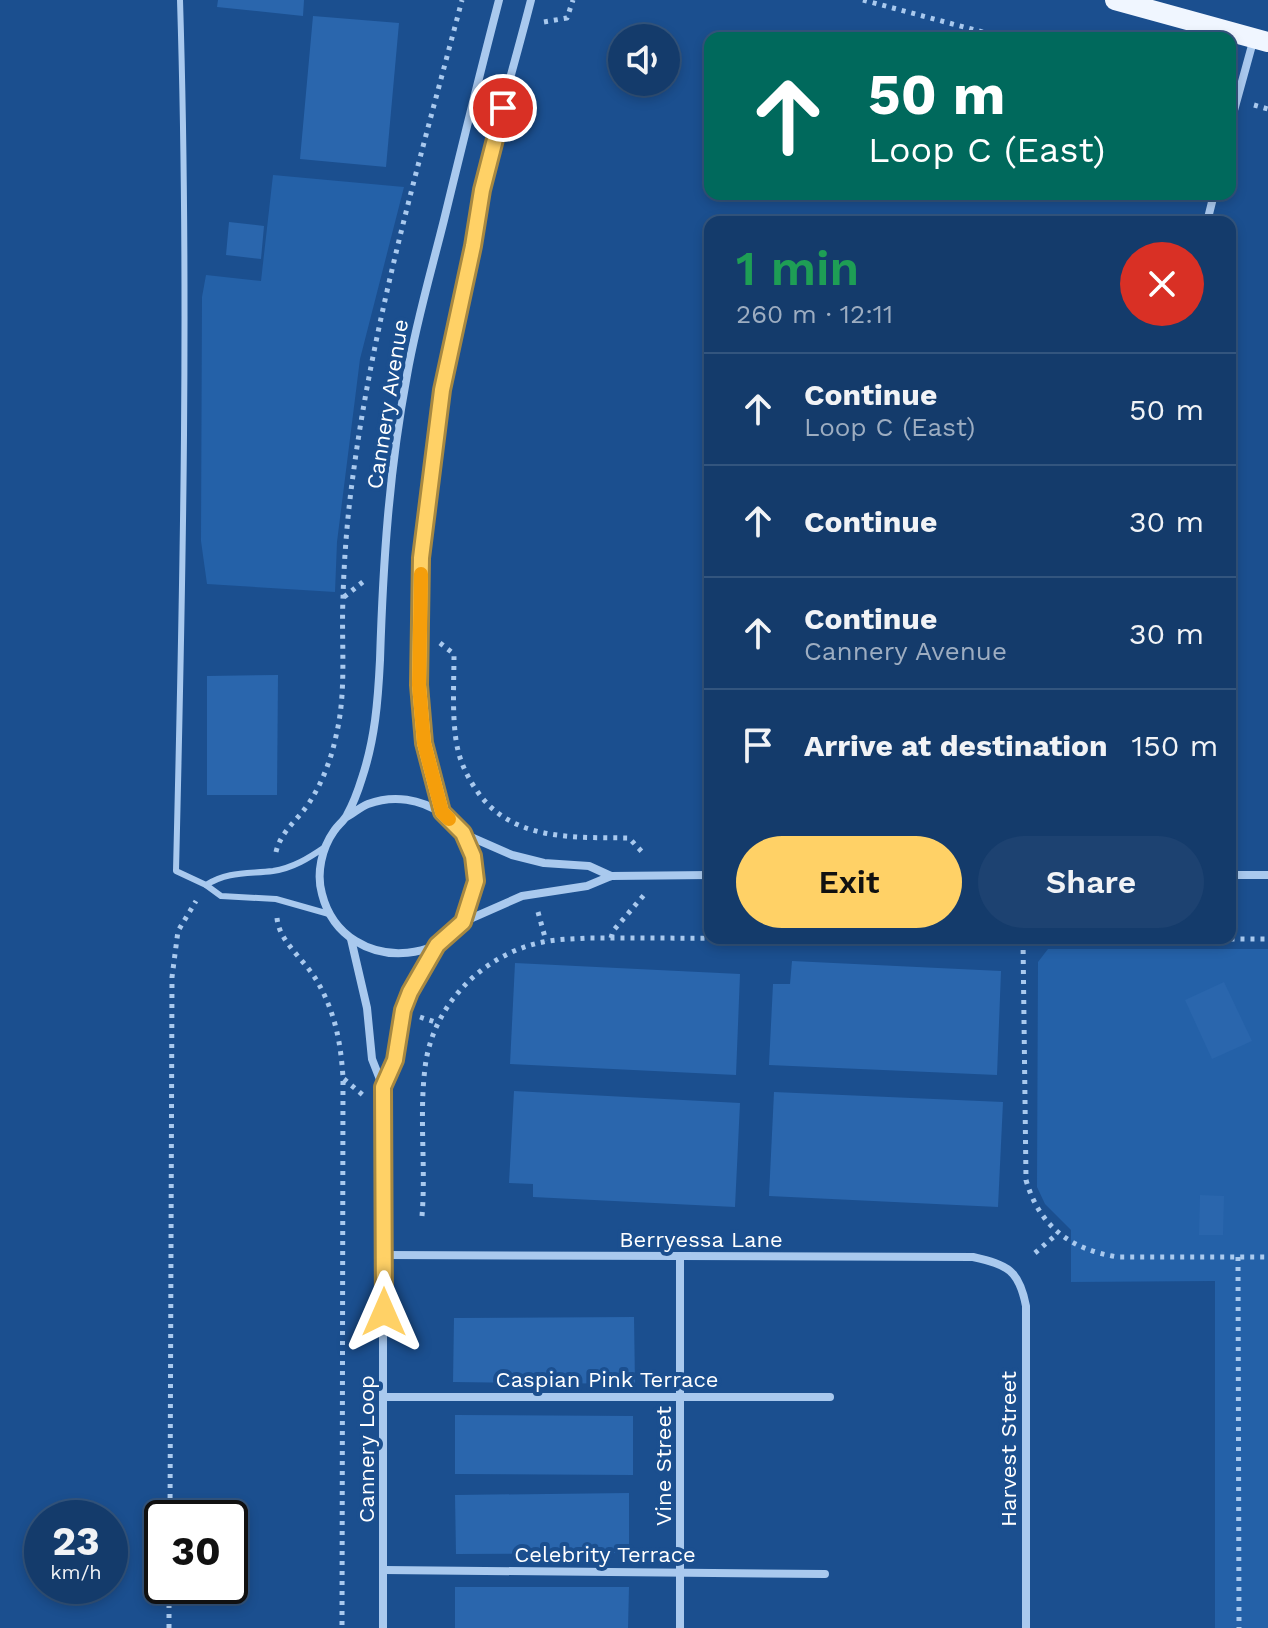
<!DOCTYPE html>
<meta charset="utf-8">
<style>
:root{--surface:#143b6b;--page:#1d4271;--text:#f1f3f6;--muted:#9dadc1;--line:#33557e;--accent:#ffd166}
body{margin:0;font-family:"Work Sans",sans-serif;background:var(--page);color:var(--text);height:100vh;display:flex;flex-direction:column;font-size:30px;white-space:nowrap}
*{box-sizing:border-box;margin:0}
p{font-size:26px;color:var(--muted)}
.icon{flex:none;width:44px;height:44px;fill:none;stroke:currentColor;stroke-width:2;stroke-linecap:round;stroke-linejoin:round}
.map{position:relative;flex:1;overflow:hidden}
.panel{position:absolute;left:704px;top:216px;width:532px;height:728px;display:flex;flex-direction:column;background:var(--surface);border-radius:16px;box-shadow:0 4px 12px #0003,0 0 0 2px var(--line)}
.panel>*{flex:none}
.banner{position:absolute;left:704px;top:32px;width:532px;height:168px;border-radius:16px;box-shadow:0 4px 12px #0003,0 0 0 2px var(--line);background:#00695c;color:#fff;overflow:hidden}
.controls{position:absolute;left:608px;top:24px;display:grid;gap:16px}
.controls a{display:grid;place-items:center;width:72px;height:72px;border-radius:50%;background:var(--surface);box-shadow:0 4px 12px #0003,0 0 0 2px var(--line);font-size:40px}
.speed{position:absolute;left:24px;top:1500px;display:flex;gap:16px;font-size:40px;font-weight:700;text-align:center}
.speed>*{display:grid;place-content:center;width:104px;height:104px;border-radius:50%;background:var(--surface);box-shadow:0 4px 12px #0003,0 0 0 2px var(--line);line-height:1}
.speed small{font-size:20px;font-weight:400}
.speed .limit{border:4px solid #111;border-radius:12px;background:#fff;color:#111}
.pin{position:absolute;display:grid;place-items:center;width:68px;height:68px;color:#fff;margin:-34px;border:4px solid #fff;border-radius:50%;box-shadow:0 2px 8px #0007}
.me{position:absolute;width:88px;margin:-44px;rotate:0deg;stroke-linejoin:round;filter:drop-shadow(0 0 6px #0008)}
.turn{display:flex;align-items:center;gap:28px;height:168px;padding:0 32px;font-size:36px}
.turn .icon{width:104px;height:104px;stroke-width:2.5}
.turn b{display:block;font-size:56px;line-height:68px}
.round{display:grid;place-items:center;flex:none;width:84px;height:84px;border-radius:42px;background:var(--page)}
.head{display:flex;align-items:center;justify-content:space-between;height:136px;padding:0 32px}
h1{font-size:48px;font-weight:600;line-height:60px;color:#1e9e55}
.button{display:flex;gap:16px;margin-top:auto;padding:16px 32px}
.button a{flex:1;height:92px;border-radius:48px;background:var(--accent);color:#111;font-size:32px;font-weight:600;line-height:92px;text-align:center}
.button a+a{background:var(--page);color:var(--text)}
ul{padding:0;list-style:none}
li{display:flex;align-items:center;gap:24px;height:112px;padding:0 32px;border-top:2px solid var(--line)}
li div{flex:1}
li b{display:block;font-size:30px}
li em{font-style:normal}
.map>svg:first-child{display:block}
.green{fill:#2461a8}
.building{fill:#2a66ad}
.lines{fill:none;stroke-linecap:round;stroke-linejoin:round}
.path{stroke:#a9c9ee;stroke-width:5;stroke-dasharray:4 6;stroke-linecap:butt}
.service{stroke:#a9c9ee;stroke-width:6}
.minor{stroke:#a9c9ee;stroke-width:8}
.primary{stroke:#f0f6ff;stroke-width:20}
.route-casing{stroke:#a68842;stroke-width:20}
.route{stroke:#ffd166;stroke-width:14}
.slow{stroke:#f59e0b;stroke-width:14}
.labels{text-anchor:middle;stroke-width:8;stroke-linejoin:round;paint-order:stroke}
.street-label{font-size:22px;fill:#fff;stroke:#1b4f8f}
</style>
<div class="map">
<svg width="1268" height="1628" viewBox="0 0 1268 1628">
<rect width="100%" height="100%" fill="#1b4f8f"/>
<g class="green">
<path d="M273,175L404,187L360,359L337,542L335,592L207,584L201,541L202,297L206,275L261,281Z"/>
<path d="M1048,949H1268V1628H1215V1281L1071,1282V1230L1045,1204L1037,1187L1038,962Z"/>
</g>
<g class="building">
<path d="M218,0H304L303,16L217,7Z"/>
<path d="M313,16L399,23L386,167L300,159Z"/>
<path d="M229,222L264,226L261,259L226,255Z"/>
<path d="M278,675L277,795H207V676Z"/>
<path d="M792,961L1001,971L997,1075L769,1065L773,984H790Z"/>
<path d="M515,963L740,974L736,1075L510,1064Z"/>
<path d="M1224,982L1252,1041L1212,1059L1185,1000Z"/>
<path d="M514,1091L740,1103L735,1207L533,1197V1184L509,1183Z"/>
<path d="M774,1092L1003,1102L998,1207L769,1196Z"/>
<path d="M1200,1195L1224,1196L1223,1235H1199Z"/>
<path d="M634,1317L635,1384L453,1382L454,1318Z"/>
<path d="M455,1415L633,1416V1475L455,1474Z"/>
<path d="M629,1493V1553L456,1554L455,1495Z"/>
<path d="M455,1587H629L628,1628H455Z"/>
</g>
<g class="lines">
<g class="path">
<path d="M863,0L1005,38"/>
<path d="M544,22L567,18L573,0"/>
<path d="M1254,105L1268,109"/>
<path d="M344,597L364,581"/>
<path d="M440,643L454,654C454,682 452,712 456,740C459,760 466,775 477,791C512,842 575,837 629,838L645,855"/>
<path d="M276,852C281,831 297,821 309,803C322,783 331,760 336,736C347,691 341,644 343,598C344,560 347,521 352,483C373,319 420,160 462,0"/>
<path d="M538,912L546,941"/>
<path d="M277,918C279,942 305,960 317,981C335,1012 341,1043 343,1078L342,1628"/>
<path d="M611,938L613,931L644,895"/>
<path d="M1023,940L1026,1180C1039,1226 1071,1250 1118,1257H1268"/>
<path d="M420,1017L438,1023"/>
<path d="M344,1079L364,1096"/>
<path d="M422,1216C426,1167 419,1117 425,1068C432,1005 483,954 543,942C557,939 572,939 587,938L1268,939"/>
<path d="M1035,1253L1057,1234"/>
<path d="M1238,1257L1239,1628"/>
<path d="M170,1518L172,977L178,931L196,901"/>
<path d="M169,1628V1586"/>
</g>
<g class="service">
<path d="M180,0C189,290 183,580 176,871L206,885L221,896L276,899L329,914"/>
<path d="M206,885C228,871 248,874 273,871C293,868 309,858 325,847"/>
</g>
<g class="minor">
<path d="M1230,125L1254,38"/>
<path d="M1207,222L1214,194"/>
<path d="M442,812C421,743 419,692 420,620C422,490 446,375 473,248C477,228 478,208 482,188C496,125 515,63 531,0"/>
<path d="M345,818C353,814 360,807 368,804C420,785 475,823 475,878C477,969 344,981 322,894C316,873 322,848 334,831C338,825 344,821 347,815C353,804 358,791 362,778C375,739 378,701 380,660C383,564 389,470 407,375C416,323 431,272 444,220C462,146 480,73 499,0"/>
<path d="M464,834L512,855L544,863L589,866L611,876"/>
<path d="M1230,875H1268"/>
<path d="M463,922L522,896L587,886L611,876L710,875"/>
<path d="M351,939L367,1008L372,1059L383,1087V1628"/>
<path d="M383,1087L395,1060L403,1010L418,975L437,945"/>
<path d="M384,1255L973,1257C1008,1265 1019,1270 1026,1306V1628"/>
<path d="M680,1256V1628"/>
<path d="M384,1397H830"/>
<path d="M384,1570L825,1574"/>
</g>
<path class="primary" d="M1115,0L1268,42"/>
</g>
<g class="lines">
<g class="route-casing">
<path id="route" d="M384,1312L383,1087L395,1060L403,1010L410,992L437,945L463,922L476,881L473,856L463,833L442,812L424,743L419,685L421,558L442,390L473,246L482,190L503,108"/>
</g>
<use href="#route" class="route"/>
<path class="slow" d="M421,574L419,685L424,743L442,812L449,819"/>
</g>
<g class="labels">
<g class="street-label">
<text transform="translate(387 404) rotate(-81)" y="8">Cannery Avenue</text>
<text x="701" y="1247">Berryessa Lane</text>
<text x="607" y="1387">Caspian Pink Terrace</text>
<text transform="translate(366 1449) rotate(-90)" y="8">Cannery Loop</text>
<text transform="translate(1008 1449) rotate(-90)" y="8">Harvest Street</text>
<text transform="translate(663 1466) rotate(-90)" y="8">Vine Street</text>
<text x="605" y="1562">Celebrity Terrace</text>
</g>
</g>
</svg>
<div class="controls">
<a><svg class="icon" aria-label="sound" viewBox="0 0 24 24"><path d="M4 9h4l5-4v14l-5-4H4zM17 9q2 3 0 6"/></svg></a>
</div>
<div class="speed"><div>23<small>km/h</small></div><div class="limit">30</div></div>
<div class="pin" style="left:503px;top:108px;background:#d93025"><svg class="icon" aria-label="arrive" viewBox="0 0 24 24"><path d="M6 21V4h12l-3 4 3 4H6"/></svg></div>
<svg class="me" style="left:384px;top:1312px" viewBox="-20 -20 40 40"><path d="M0-17L14 15 0 8-14 15z" fill="#ffd166" stroke="#fff" stroke-width="4"/></svg>
<div class="banner">
<div class="turn"><svg class="icon" aria-label="ahead" viewBox="0 0 24 24"><path d="M12 20V5M6 11l6-6 6 6"/></svg><div><b>50 m</b>Loop C (East)</div></div>
</div>
<section class="panel">
<div class="head"><div><h1>1 min</h1><p>260 m · 12:11</p></div><a class="round" style="background:#d93025;color:#fff"><svg class="icon" aria-label="close" viewBox="0 0 24 24"><path d="M6 6l12 12M18 6L6 18"/></svg></a></div>
<ul>
<li><svg class="icon" aria-label="ahead" viewBox="0 0 24 24"><path d="M12 20V5M6 11l6-6 6 6"/></svg><div><b>Continue</b><p>Loop C (East)</p></div><em>50 m</em></li>
<li><svg class="icon" aria-label="ahead" viewBox="0 0 24 24"><path d="M12 20V5M6 11l6-6 6 6"/></svg><div><b>Continue</b></div><em>30 m</em></li>
<li><svg class="icon" aria-label="ahead" viewBox="0 0 24 24"><path d="M12 20V5M6 11l6-6 6 6"/></svg><div><b>Continue</b><p>Cannery Avenue</p></div><em>30 m</em></li>
<li><svg class="icon" aria-label="arrive" viewBox="0 0 24 24"><path d="M6 21V4h12l-3 4 3 4H6"/></svg><div><b>Arrive at destination</b></div><em>150 m</em></li>
</ul>
<div class="button"><a>Exit</a><a>Share</a></div>
</section>
</div>
